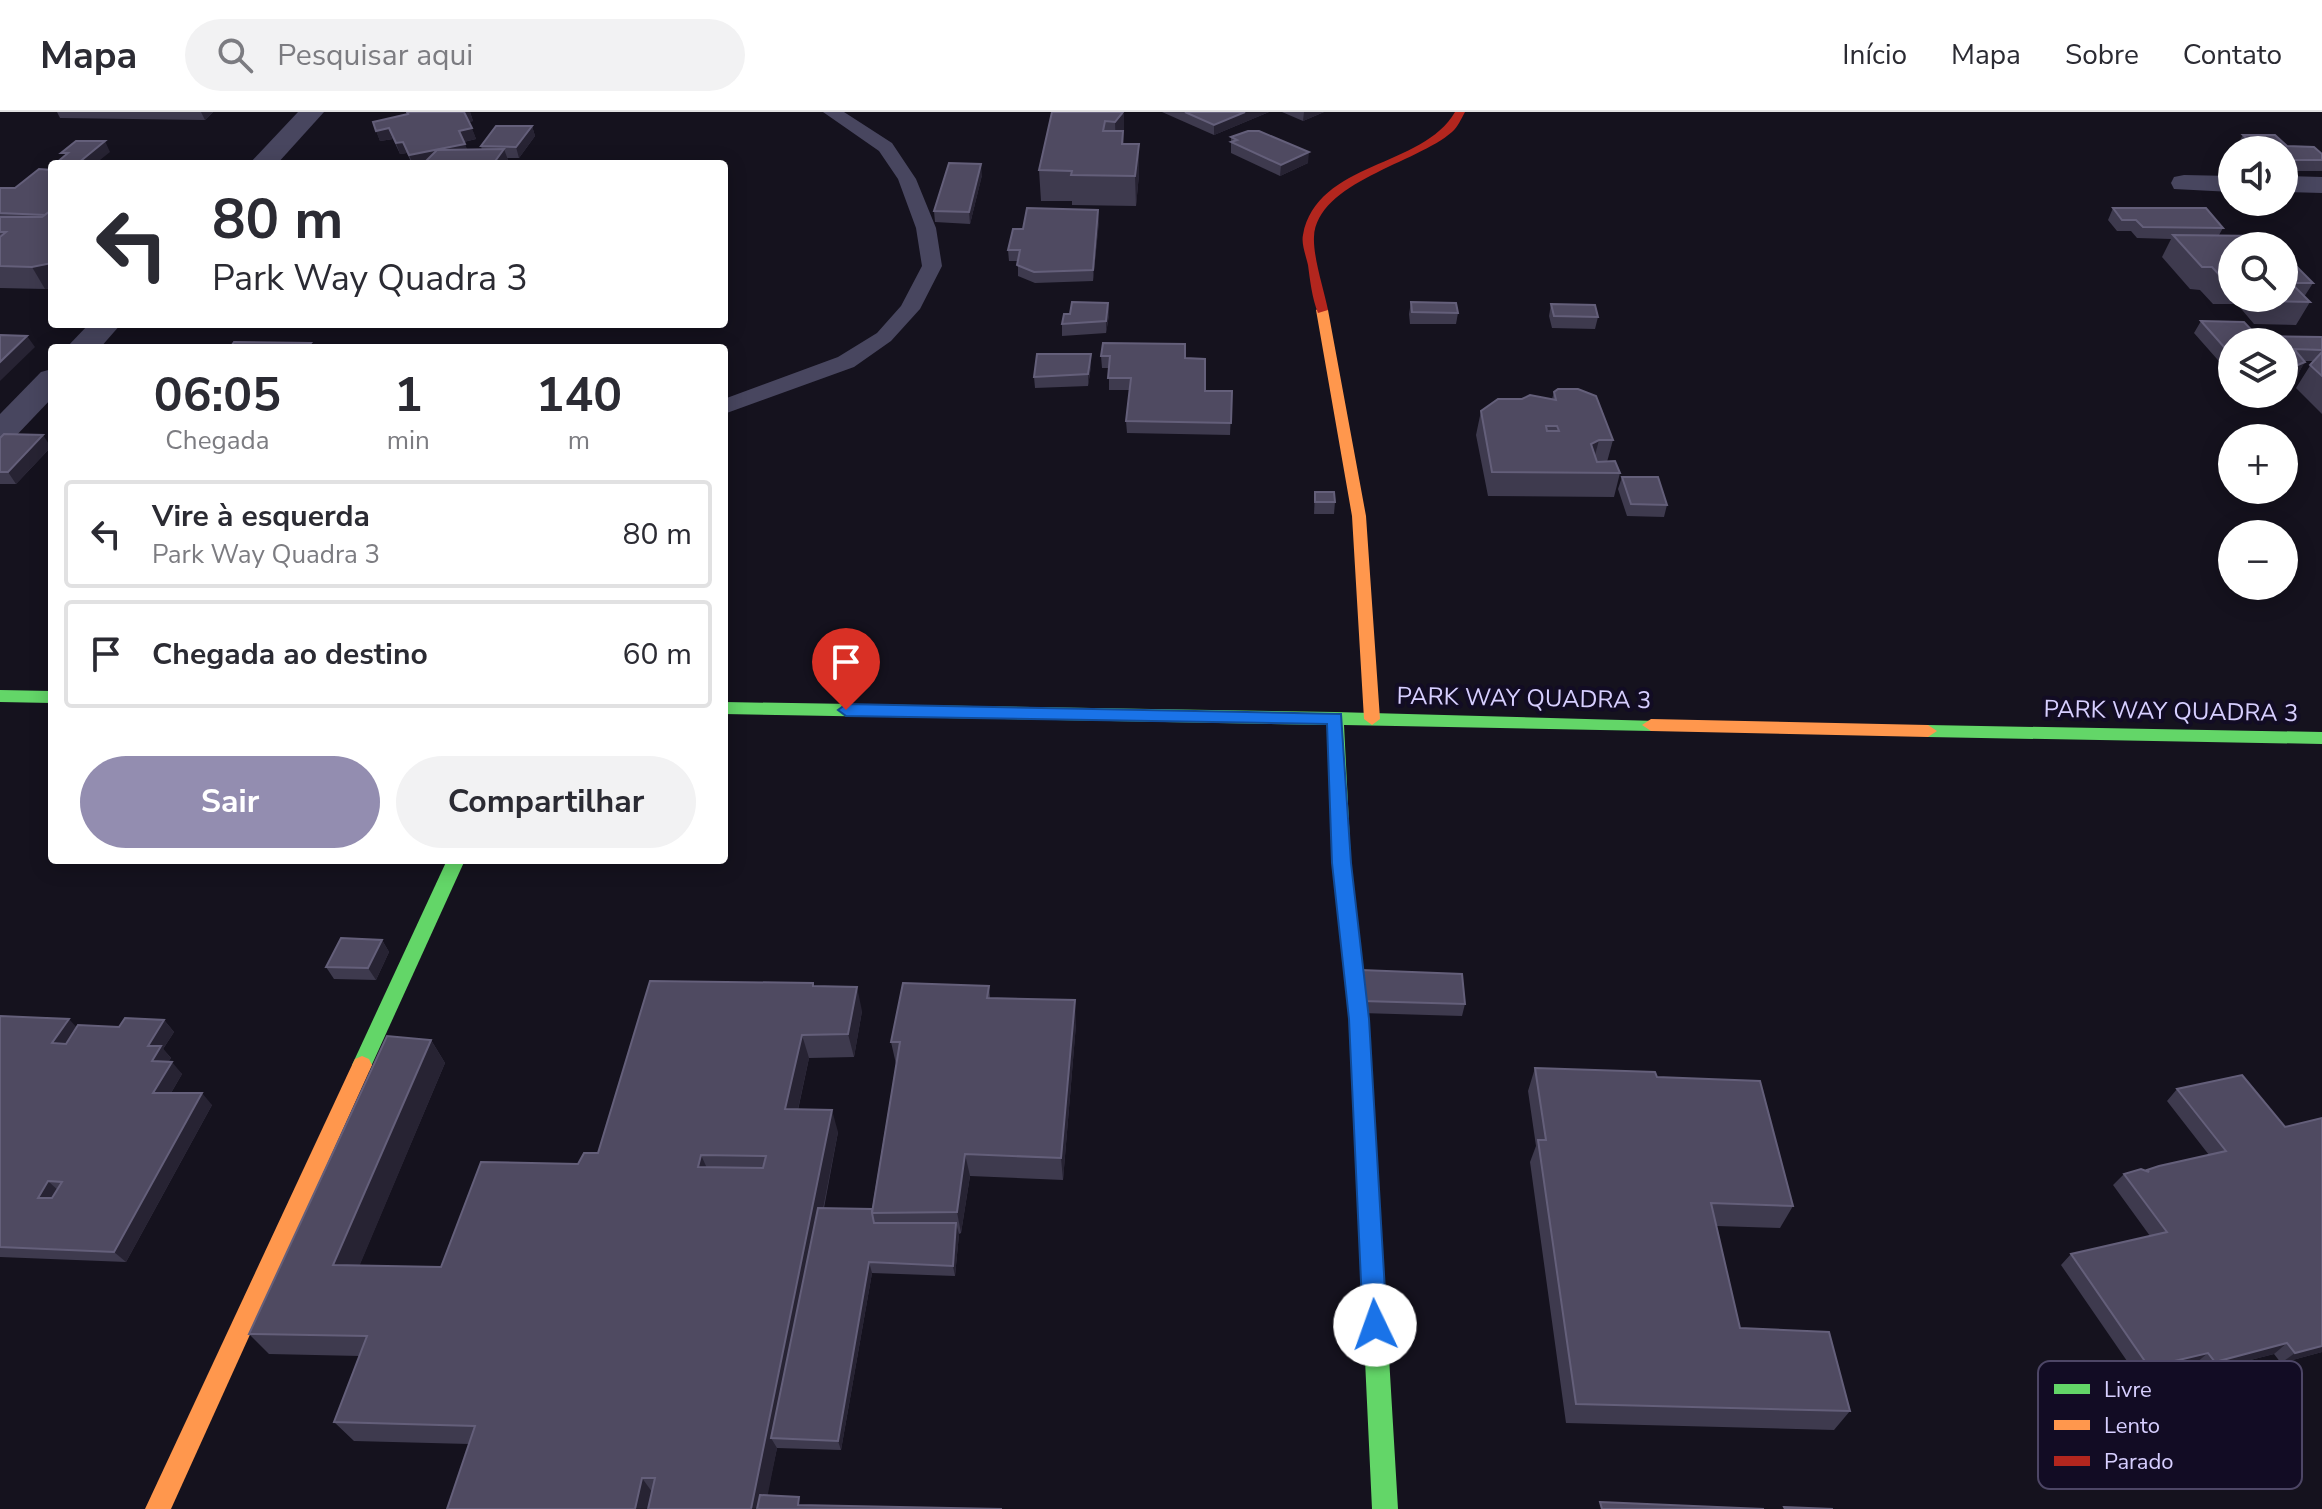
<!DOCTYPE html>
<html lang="pt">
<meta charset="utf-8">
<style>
:root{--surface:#fff;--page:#f2f2f3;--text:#2b2b33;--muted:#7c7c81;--line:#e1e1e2;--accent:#938db0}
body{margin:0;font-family:"Nunito Sans",sans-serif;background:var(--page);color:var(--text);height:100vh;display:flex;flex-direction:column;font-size:30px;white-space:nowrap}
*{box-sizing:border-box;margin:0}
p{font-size:26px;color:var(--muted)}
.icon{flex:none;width:44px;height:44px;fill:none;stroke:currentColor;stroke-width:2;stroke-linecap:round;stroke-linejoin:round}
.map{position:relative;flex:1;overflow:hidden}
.drawer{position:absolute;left:48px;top:232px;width:680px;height:520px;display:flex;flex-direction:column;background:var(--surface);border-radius:8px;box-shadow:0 4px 20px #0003}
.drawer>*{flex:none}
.guide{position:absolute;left:48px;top:48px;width:680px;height:168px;border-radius:8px;box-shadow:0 4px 20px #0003;background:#fff;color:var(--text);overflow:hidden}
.buttons{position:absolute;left:2218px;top:24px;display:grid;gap:16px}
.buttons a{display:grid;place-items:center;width:80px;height:80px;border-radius:50%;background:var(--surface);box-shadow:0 4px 20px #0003;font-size:40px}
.pin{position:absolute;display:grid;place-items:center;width:68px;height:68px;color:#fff;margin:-82px -34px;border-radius:50% 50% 50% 0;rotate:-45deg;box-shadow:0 0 8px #0007}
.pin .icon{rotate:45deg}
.me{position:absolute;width:88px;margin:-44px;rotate:357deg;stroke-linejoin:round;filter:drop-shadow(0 0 6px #0008)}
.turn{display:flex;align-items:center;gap:28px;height:168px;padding:0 32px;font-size:36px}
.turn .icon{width:104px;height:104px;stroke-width:2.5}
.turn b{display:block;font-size:56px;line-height:68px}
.eta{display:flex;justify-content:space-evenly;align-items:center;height:136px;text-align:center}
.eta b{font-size:48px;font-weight:700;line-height:56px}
.cta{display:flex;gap:16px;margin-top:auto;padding:16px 32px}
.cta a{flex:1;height:92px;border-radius:48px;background:var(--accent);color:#fff;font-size:32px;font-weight:700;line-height:92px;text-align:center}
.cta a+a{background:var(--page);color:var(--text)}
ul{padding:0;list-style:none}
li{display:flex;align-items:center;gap:24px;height:108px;margin:0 16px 12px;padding:0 16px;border:4px solid var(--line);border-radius:8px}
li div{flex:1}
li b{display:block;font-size:30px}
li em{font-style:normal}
header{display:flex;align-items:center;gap:48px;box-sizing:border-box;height:112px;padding:0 40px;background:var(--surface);border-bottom:2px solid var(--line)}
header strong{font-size:38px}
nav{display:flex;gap:44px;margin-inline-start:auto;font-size:28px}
.search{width:560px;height:72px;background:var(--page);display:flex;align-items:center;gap:20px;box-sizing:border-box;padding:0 28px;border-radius:44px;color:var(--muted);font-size:30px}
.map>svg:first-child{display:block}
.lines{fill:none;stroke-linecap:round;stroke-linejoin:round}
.lane{fill:#48465f;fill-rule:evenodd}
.street{fill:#48465f;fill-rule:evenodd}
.fast{fill:#63d668;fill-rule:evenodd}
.slow{fill:#ff974d;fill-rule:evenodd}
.jam{fill:#b3261e;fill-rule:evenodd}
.wall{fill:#3e3a4e}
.shaded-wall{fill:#272333}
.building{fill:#4f4a61;stroke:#645f7a;stroke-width:2;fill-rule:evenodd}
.route{fill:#1a73e8;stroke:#114b97;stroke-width:2}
.labels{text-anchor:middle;stroke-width:8;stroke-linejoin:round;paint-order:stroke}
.street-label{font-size:24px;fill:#d7cfff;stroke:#120c24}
.key{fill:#120c24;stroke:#4d4666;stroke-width:2}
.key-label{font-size:22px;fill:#d7cfff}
</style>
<header>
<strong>Mapa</strong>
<div class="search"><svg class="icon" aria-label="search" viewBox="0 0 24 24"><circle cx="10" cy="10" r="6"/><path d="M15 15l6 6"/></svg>Pesquisar aqui</div>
<nav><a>Início</a><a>Mapa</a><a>Sobre</a><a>Contato</a></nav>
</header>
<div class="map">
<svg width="2322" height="1397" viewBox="0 0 2322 1397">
<rect width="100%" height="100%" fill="#15121e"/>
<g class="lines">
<path class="lane" d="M823,0H844L892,31L916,67L936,116L942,154L920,197L891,229L854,255L724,302V287L838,245L877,221L901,194L922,154L916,116L898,67L879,39Z"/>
<g class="street">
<path d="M298,0H324L277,52H249Z"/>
<path d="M2184,63L2232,64V80L2174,77L2171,71L2174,65Z"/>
<path d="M2284,64L2322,65V81L2284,80Z"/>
<path d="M89,212H121L100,236H66Z"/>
<path d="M52,257V286L12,328L0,331V302L41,260Z"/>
</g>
<g class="fast">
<path d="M0,578L52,579V591L0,590Z"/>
<path d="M724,590L1335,600L1657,609L1660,613L1657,617L1651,619L1344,613L1351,751L1369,907L1398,1397H1372L1349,907L1333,751L1327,613L724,602Z"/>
<path d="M1928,613L2322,620V632L1928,625L1919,619Z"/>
<path d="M447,748H465L369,959L362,962L355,959L352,953Z"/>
</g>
<g class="slow">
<path d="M1322,194L1328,198L1366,404L1380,607L1372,613L1364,607L1352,404L1316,198Z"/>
<path d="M1651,607L1928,613L1937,619L1928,625L1651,619L1642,613Z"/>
<path d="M362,944L369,947L372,953L171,1397H145L352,953L355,947Z"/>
</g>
<path class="jam" d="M1455,0H1465C1461,7 1458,15 1452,20C1417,51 1317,70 1314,125C1313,145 1324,178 1328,198L1318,201C1312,186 1310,168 1308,153C1306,144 1301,131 1303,123C1317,49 1423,56 1455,0Z"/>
</g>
<g class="wall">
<path d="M57,0H213L205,8L60,6Z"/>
<path d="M406,0H470L473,9L469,10L476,27L464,30L467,38H482L481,34L532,14L535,24L519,46H507L508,48L505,52H412L407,41L400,42L393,27L380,29L373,10L407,2Z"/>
<path d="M1052,0H1123L1124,32L1139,62L1136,94L1072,93V89H1041L1039,58Z"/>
<path d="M1162,0H1269L1214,23Z"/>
<path d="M1282,0H1324L1303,9Z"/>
<path d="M2243,23L2287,34L2322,48V59H2284V38H2242L2237,33Z"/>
<path d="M1231,25L1308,51L1280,64L1231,41Z"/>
<path d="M52,58V176L45,177L0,176V76H15Z"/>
<path d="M982,63L970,112L935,110L934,99Z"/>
<path d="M2113,96L2223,116L2219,123L2232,134V186H2284V145L2313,171L2304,185L2310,190L2296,213L2254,212L2237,192H2213L2200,178L2190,177L2162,145L2171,127L2137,126L2131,119H2117L2108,108Z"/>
<path d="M1099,109L1093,169L1035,171L1018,164V149H1009L1008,138L1023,117Z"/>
<path d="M1411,190L1458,201L1456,212H1410L1409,202Z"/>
<path d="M1108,191L1109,203L1106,221L1062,224V212L1070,202Z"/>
<path d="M1551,192L1598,205L1595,217L1552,216L1549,204Z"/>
<path d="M2201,209L2257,224L2322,225V302L2296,276L2313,249H2305L2298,262L2284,267V230H2232V264L2194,221Z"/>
<path d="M1101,244L1185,246L1205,279H1232L1230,323L1127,321L1126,309L1130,278H1109V256H1102Z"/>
<path d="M1091,254L1088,274L1035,276L1034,265Z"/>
<path d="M1554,280L1613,328L1607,350L1620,361L1614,385L1488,384L1476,323L1481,299L1552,287Z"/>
<path d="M0,326L51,335L16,372H0Z"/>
<path d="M1622,365L1667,393L1664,405L1627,404L1618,377Z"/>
<path d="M1315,380L1335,390L1334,402H1314Z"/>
<path d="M382,828L389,840L376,868L334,867L326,855Z"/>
<path d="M1361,858L1465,892L1462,904L1361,901L1359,870Z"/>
<path d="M813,871L814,874L862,899L854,945L809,946L798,998L838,1020L824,1096L872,1097L896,952L891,930L989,874L990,886L1076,912L1063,1068L970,1064L961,1121L959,1122L955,1164L872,1161L841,1338L777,1336L767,1383L447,1397L469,1332L354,1329L334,1310L360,1244L269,1242L249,1222L431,928L445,951L359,1154L441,1155L578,1052L598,1041Z"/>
<path d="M0,904L77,916L119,915L164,908L174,920L163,937L171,946L168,950L182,962L171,981L212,993L126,1150L0,1145Z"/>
<path d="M1535,956L1657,965L1793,1094L1780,1116L1716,1114L1740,1216L1850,1299L1834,1318L1566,1311L1530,1050L1536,1034L1528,979Z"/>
<path d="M2177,977L2285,1015L2322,1006V1240L2281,1251L2274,1242L2203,1260L2196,1251L2138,1265L2061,1153L2071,1142L2150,1124L2113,1073L2124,1062L2146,1059L2209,1043L2167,989Z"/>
</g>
<g class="shaded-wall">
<path d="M201,0H213L205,8Z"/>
<path d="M464,0H470L473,9L467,11Z"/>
<path d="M1245,0H1269L1214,23V13Z"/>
<path d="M1304,0H1324L1303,9Z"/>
<path d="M1124,1V49L1116,39L1115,10Z"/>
<path d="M532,14L535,24L519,46L516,35Z"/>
<path d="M389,16L393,27L380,29L376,19Z"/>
<path d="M472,16L476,27L463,30L459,19Z"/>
<path d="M105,29L110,40L95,52H77Z"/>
<path d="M403,30L407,41L400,42L396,31Z"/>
<path d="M465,32L469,42L420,52H413L409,43Z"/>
<path d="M1139,32V62L1136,94L1135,64Z"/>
<path d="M504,37L508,48L505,52H493Z"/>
<path d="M1309,40L1308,51L1280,64L1281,53Z"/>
<path d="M981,52L982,63L970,112L969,100Z"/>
<path d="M1098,98L1099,109L1093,169V158Z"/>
<path d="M52,151V176L45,177L32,155Z"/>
<path d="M1108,191L1109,203L1106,221V209Z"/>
<path d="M27,224L35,235L0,269V250Z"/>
<path d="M1091,242V254L1088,274V262Z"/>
<path d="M2305,250L2298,262L2284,267V264L2288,257Z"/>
<path d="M43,323L51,335L16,372L8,360Z"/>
<path d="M1599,328L1593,351L1591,332Z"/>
<path d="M382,828L389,840L376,868L368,856Z"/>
<path d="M857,875L862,899L854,945L848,922Z"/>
<path d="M1075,888L1076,912L1063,1068L1061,1046Z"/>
<path d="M69,907L80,919L63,943L52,931Z"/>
<path d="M164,908L174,920L163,937L171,946L162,960L152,949L148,934Z"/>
<path d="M802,923L809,946L793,1020L785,997Z"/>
<path d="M431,928L445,951L351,1174L333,1153Z"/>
<path d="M172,950L182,962L164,993L153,981Z"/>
<path d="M202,981L212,993L126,1150L114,1140Z"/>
<path d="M832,998L838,1020L778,1327L771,1326L777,1336L765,1397H751Z"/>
<path d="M965,1042L970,1064L961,1121L957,1100Z"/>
<path d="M701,1043L711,1065L698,1055Z"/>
<path d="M48,1069L60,1080L50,1097L38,1086Z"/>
<path d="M956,1111L959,1122L955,1164L953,1154Z"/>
<path d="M869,1150L872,1161L841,1338L838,1329Z"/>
<path d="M2287,1231L2274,1242L2203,1260L2215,1250Z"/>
<path d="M2322,1234V1240L2281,1251L2295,1241Z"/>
<path d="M2208,1241L2196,1251L2138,1265L2149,1255Z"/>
<path d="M642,1366L655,1384L652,1397H635Z"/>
</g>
<g class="building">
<path d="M407,0H464L472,16L459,19L465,32L409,43L403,30L396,31L389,16L376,19L373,10L408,2Z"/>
<path d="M1052,0H1123L1115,10L1105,9L1103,19H1123L1122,32H1139L1135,64L1071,63L1072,59L1039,58Z"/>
<path d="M1185,0H1245L1214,13Z"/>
<path d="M496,14H532L516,35L481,34Z"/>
<path d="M1248,19H1259L1309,40L1281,53L1231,30L1237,28L1231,25Z"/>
<path d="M2243,23H2275L2287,34L2314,35L2322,42V48H2284V38H2259Z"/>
<path d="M76,29H105L77,52H55L68,41H61Z"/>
<path d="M504,37L493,52H423L437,38Z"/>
<path d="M949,51L981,52L969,100L934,99Z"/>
<path d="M39,57L52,58V100H49L45,103L0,101V76H15Z"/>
<path d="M1027,96L1098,98L1093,158L1034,160L1017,153L1020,138H1008L1013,117H1023Z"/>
<path d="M2113,96H2206L2223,116L2143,115L2136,108H2122Z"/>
<path d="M49,100H52V151L32,155L0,154V125L6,120H0V105H42Z"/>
<path d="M2173,123L2263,124L2273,134H2232V170L2225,169L2212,155H2202Z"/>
<path d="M2284,145L2288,146L2313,171H2291L2310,190L2267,189L2264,186H2284Z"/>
<path d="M1072,190L1108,191L1106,209L1062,212L1064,202H1070Z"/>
<path d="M1411,190L1456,191L1458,201L1412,200Z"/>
<path d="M1551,192L1595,193L1598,205L1554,204Z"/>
<path d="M2201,209L2244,210L2257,224L2322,225V238L2294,237L2305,250L2288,257H2284V230H2232V244Z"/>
<path d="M0,223L27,224L0,250Z"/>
<path d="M234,230L311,231L307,236H230Z"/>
<path d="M1103,231L1185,232V246L1205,247V279H1232L1231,311L1126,309L1131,266H1108L1110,244H1101Z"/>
<path d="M2322,240V264L2310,253Z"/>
<path d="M1037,242H1091L1088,262L1034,265Z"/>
<path d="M1558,277H1578L1596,284L1613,328H1599L1591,332L1597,350L1615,349L1620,361L1492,360L1481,299L1498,287H1522L1530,283L1556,288L1554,280ZM1546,314H1557L1559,319H1547Z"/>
<path d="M4,322L43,323L8,360H0V326Z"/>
<path d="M1622,365H1658L1667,393L1631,392Z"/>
<path d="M1315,380H1334L1335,390H1315Z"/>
<path d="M341,826L382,828L368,856L326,855Z"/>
<path d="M1361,858L1462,862L1465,892L1363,889Z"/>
<path d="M650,869L813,871V874L857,875L848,922L802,923L785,997L832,998L751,1397H648L655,1366H642L635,1397H447L475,1314L334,1310L367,1224L249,1222L387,924L431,928L333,1153L441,1155L481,1050L578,1052L584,1041H598ZM701,1043L766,1044L763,1056L698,1055Z"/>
<path d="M903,871L989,874L987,886L1075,888L1061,1046L965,1042L957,1100L872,1101L900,930H891Z"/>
<path d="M0,904L69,907L52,931L66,932L78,913L119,915L125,906L164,908L148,934H161L152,949L172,950L153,981H202L114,1140L0,1135ZM48,1069L62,1070L52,1086H38Z"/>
<path d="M1535,956L1655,960L1657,965L1760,969L1793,1094L1711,1091L1740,1216L1829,1220L1850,1299L1576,1292L1538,1028H1546Z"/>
<path d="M2242,963L2285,1015L2322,1006V1234L2295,1241L2287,1231L2215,1250L2208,1241L2149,1255L2071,1142L2167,1120L2124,1062L2141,1057L2149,1060L2147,1058L2159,1054L2226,1039L2177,977Z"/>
<path d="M818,1096L872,1097V1101L874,1111H956L953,1154L869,1150L838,1329L771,1326Z"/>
<path d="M760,1383L799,1385L798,1393L1002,1397H757Z"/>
<path d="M1600,1390L1764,1397H1602Z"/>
<path d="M1784,1395L1833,1397H1785Z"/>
</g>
<path class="route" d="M846,592L1341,602L1351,751L1369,907L1387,1213L1383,1222L1375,1225L1367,1222L1363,1213L1349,907L1332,751L1327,612L846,604L838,598Z"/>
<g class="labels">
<g class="street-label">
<text transform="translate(1524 586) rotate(1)" y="8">PARK WAY QUADRA 3</text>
<text transform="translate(2171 599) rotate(1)" y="8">PARK WAY QUADRA 3</text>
</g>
</g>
<rect x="2038" y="1249" width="264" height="128" rx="12" class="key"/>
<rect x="2054" y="1272" width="36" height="10" fill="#63d668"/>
<rect x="2054" y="1308" width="36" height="10" fill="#ff974d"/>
<rect x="2054" y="1344" width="36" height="10" fill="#b3261e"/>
<g class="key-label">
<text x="2104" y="1285">Livre</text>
<text x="2104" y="1321">Lento</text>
<text x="2104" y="1357">Parado</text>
</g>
</svg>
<div class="buttons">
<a><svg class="icon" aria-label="sound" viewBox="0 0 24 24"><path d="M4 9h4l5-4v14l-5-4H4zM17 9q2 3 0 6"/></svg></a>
<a><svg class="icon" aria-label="search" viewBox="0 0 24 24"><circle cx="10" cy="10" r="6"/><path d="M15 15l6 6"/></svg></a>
<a><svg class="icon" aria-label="layers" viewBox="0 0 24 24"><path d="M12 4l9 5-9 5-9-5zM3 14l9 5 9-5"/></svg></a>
<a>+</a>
<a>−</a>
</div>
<div class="pin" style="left:846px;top:598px;background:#d93025"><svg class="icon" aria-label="arrive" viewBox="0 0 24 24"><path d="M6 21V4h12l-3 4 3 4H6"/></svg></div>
<svg class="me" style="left:1375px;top:1213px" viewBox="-20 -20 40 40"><circle r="19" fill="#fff"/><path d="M0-13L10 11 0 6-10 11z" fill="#1a73e8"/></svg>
<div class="guide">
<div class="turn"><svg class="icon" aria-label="left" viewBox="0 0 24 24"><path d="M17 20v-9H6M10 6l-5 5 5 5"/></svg><div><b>80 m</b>Park Way Quadra 3</div></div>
</div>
<section class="drawer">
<div class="eta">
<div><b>06:05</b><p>Chegada</p></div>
<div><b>1</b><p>min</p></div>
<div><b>140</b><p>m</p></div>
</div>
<ul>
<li><svg class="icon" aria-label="left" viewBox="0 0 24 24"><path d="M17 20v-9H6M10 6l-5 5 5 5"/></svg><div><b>Vire à esquerda</b><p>Park Way Quadra 3</p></div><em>80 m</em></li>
<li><svg class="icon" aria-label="arrive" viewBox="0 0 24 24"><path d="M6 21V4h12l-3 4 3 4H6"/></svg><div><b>Chegada ao destino</b></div><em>60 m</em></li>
</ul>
<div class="cta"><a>Sair</a><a>Compartilhar</a></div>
</section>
</div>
